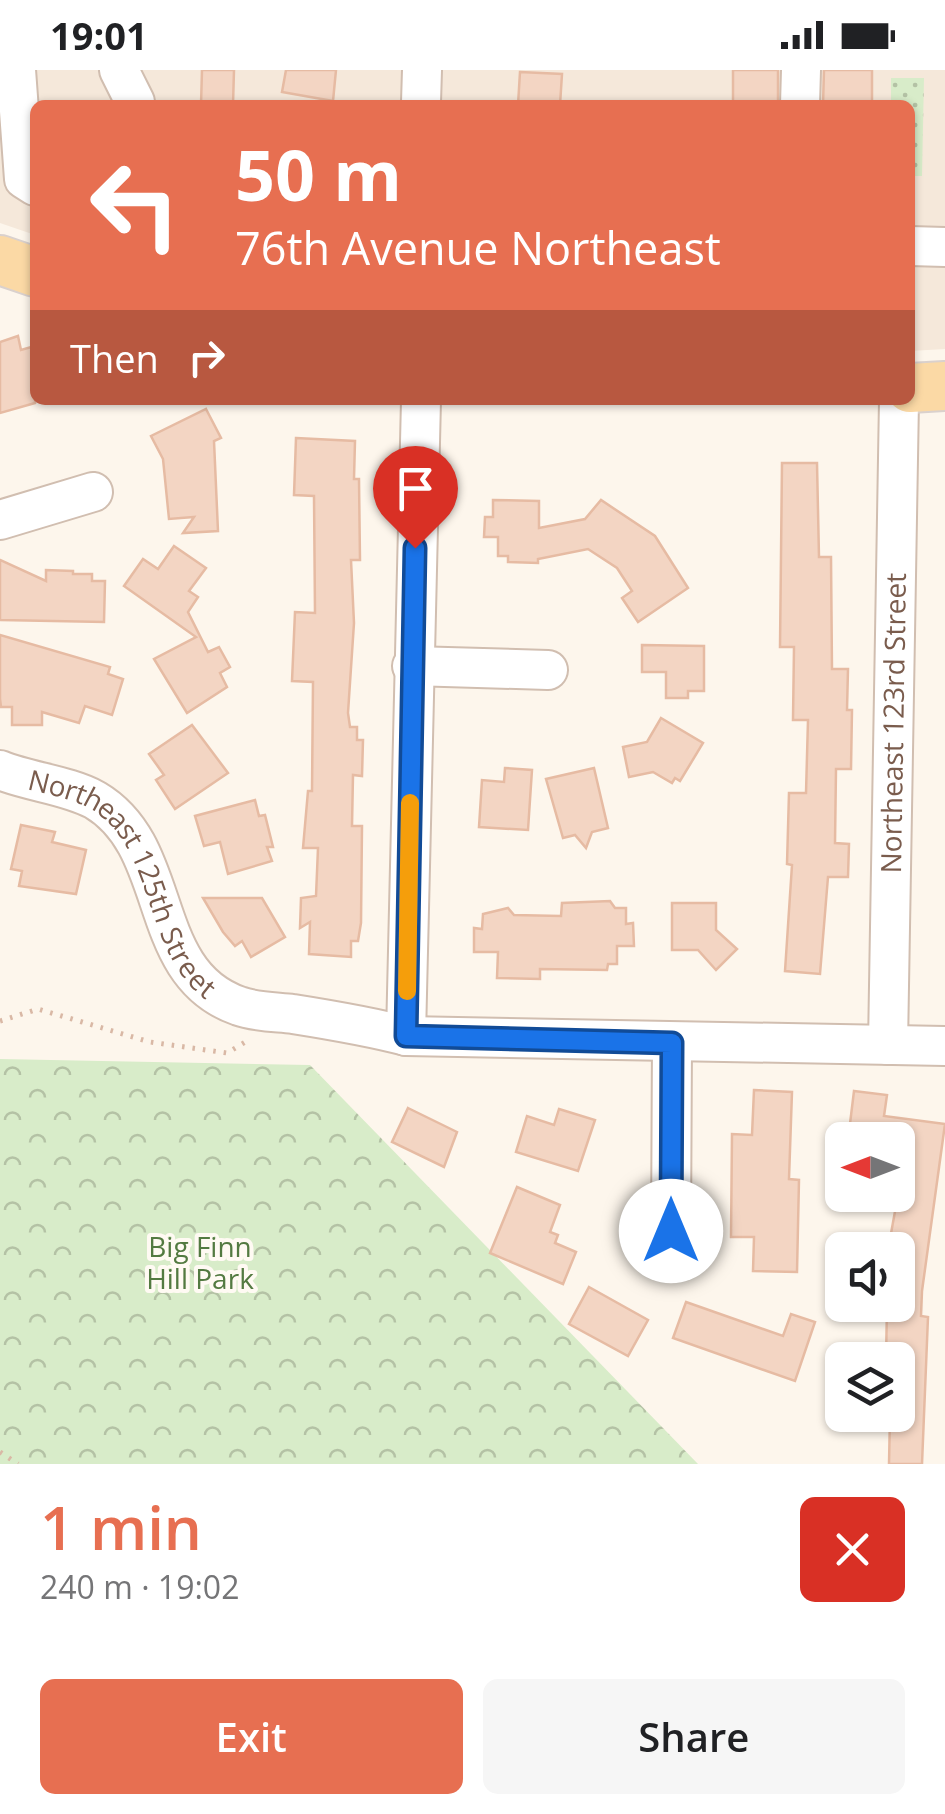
<!DOCTYPE html>
<meta charset="utf-8">
<style>
:root{--surface:#fff;--page:#f6f6f6;--text:#202124;--muted:#757577;--accent:#e76f51}
body{margin:0;font-family:"Open Sans",sans-serif;background:var(--page);color:var(--text);height:100vh;display:flex;flex-direction:column;font-size:38px;white-space:nowrap}
*{box-sizing:border-box;margin:0}
p{font-size:32px;color:var(--muted)}
.icon{flex:none;width:55px;height:55px;fill:none;stroke:currentColor;stroke-width:2;stroke-linecap:round;stroke-linejoin:round}
.map{position:relative;height:1394px;overflow:hidden}
.sheet{display:flex;flex-direction:column;background:var(--surface);flex:1}
.sheet>*{flex:none}
.top-card{position:absolute;left:30px;top:30px;width:885px;height:305px;border-radius:15px;box-shadow:0 2px 8px #0004;background:#e76f51;color:#fff;overflow:hidden}
.needle{width:65px;rotate:270deg}
.fabs{position:absolute;left:825px;top:1052px;display:grid;gap:20px}
.fabs a{display:grid;place-items:center;width:90px;height:90px;border-radius:15px;background:var(--surface);box-shadow:0 2px 8px #0004;font-size:50px}
.pin{position:absolute;display:grid;place-items:center;width:85px;height:85px;color:#fff;margin:-102px -42px;border-radius:50% 50% 50% 0;rotate:-45deg;box-shadow:0 0 10px #0007}
.pin .icon{rotate:45deg}
.me{position:absolute;width:110px;margin:-55px;rotate:0deg;stroke-linejoin:round;filter:drop-shadow(0 0 8px #0008)}
.turn{display:flex;align-items:center;gap:35px;height:210px;padding:0 40px;font-size:45px}
.turn .icon{width:130px;height:130px;stroke-width:2.5}
.turn b{display:block;font-size:70px;line-height:85px}
.then{display:flex;align-items:center;height:95px;padding:0 40px;background:#0003;gap:20px;font-size:38px}
.round{display:grid;place-items:center;flex:none;width:105px;height:105px;border-radius:15px;background:var(--page)}
.overview{display:flex;align-items:center;justify-content:space-between;height:170px;padding:0 40px}
h1{font-size:60px;font-weight:600;line-height:75px;color:var(--accent)}
.cta{display:flex;gap:20px;margin-top:auto;padding:20px 40px}
.cta a{flex:1;height:115px;border-radius:15px;background:var(--accent);color:#fff;font-size:40px;font-weight:600;line-height:115px;text-align:center}
.cta a+a{background:var(--page);color:var(--text)}
.status{display:flex;justify-content:space-between;align-items:center;height:70px;padding:0 50px;background:var(--surface);direction:ltr}
.status svg{height:28px;fill:currentColor}
.map>svg:first-child{display:block}
.residential{fill:#f5e8da}
.grass{fill:url(#grass-dots)}
.park{fill:url(#park-crowns)}
.building{fill:#f3d5c3;stroke:#e6bba3;stroke-width:2.5}
.lines{fill:none;stroke-linecap:round;stroke-linejoin:round}
.minor-casing{stroke:#d1beb0;stroke-width:42}
.major-casing{stroke:#dad1cd;stroke-width:52}
.path{stroke:#d9b8a5;stroke-width:5;stroke-dasharray:2.5 8;stroke-linecap:butt}
.minor{stroke:#fff;stroke-width:38}
.major{stroke:#fbd9a5;stroke-width:48}
.route-casing{stroke:#114b97;stroke-width:25}
.route{stroke:#1a73e8;stroke-width:18}
.slow{stroke:#f59e0b;stroke-width:18}
.labels{text-anchor:middle;stroke-width:8;stroke-linejoin:round;paint-order:stroke}
.street-label{font-size:28px;fill:#7a5c4d;stroke:#fffaf3}
.park-label{font-size:28px;fill:#537a41;stroke:#fffaf3}
</style>
<div class="status"><b>19:01</b><svg viewBox="0 0 49 12"><path d="M0 12V9h3v3zM5 12V6h3v6zM10 12V3h3v9zM15 12V0h3v12zM26 1h20v11H26zM47 4h2v5h-2z"/></svg></div>
<div class="map">
<svg width="945" height="1394" viewBox="0 0 945 1394">
<defs>
<pattern id="grass-dots" width="8" height="8" patternUnits="userSpaceOnUse" patternTransform="scale(2.5)"><rect width="8" height="8" fill="#d8ecc9"/><path d="M2 2h.1M6 6h.1" fill="none" stroke="#b4c2a5" stroke-width="1.8" stroke-linecap="round"/></pattern>
<pattern id="park-crowns" width="20" height="18" patternUnits="userSpaceOnUse" patternTransform="scale(2.5)"><rect width="20" height="18" fill="#d8ecc9"/><path d="M2 6a3 3 0 1 1 6 0M12 15a3 3 0 1 1 6 0" fill="none" stroke="#b4c2a5"/></pattern>
</defs>
<rect width="100%" height="100%" fill="#fdf6ec"/>
<path class="residential" d="M0,0H945V279L910,281V35H35V165L0,153Z"/>
<path class="grass" d="M891,8H924L922,106H910V35H891Z"/>
<path class="park" d="M0,989L310,995L698,1394H0Z"/>
<g class="building">
<path d="M202,0H234L233,35H201Z"/>
<path d="M286,0H336L333,31L282,22Z"/>
<rect x="733" y="0" width="45" height="35"/>
<path d="M824,0H872V35H823Z"/>
<path d="M520,2L562,4L560,35H518Z"/>
<path d="M18,266L21,280L35,276V333L0,343V272Z"/>
<path d="M206,339L221,368L214,371L218,461L183,463L194,447L169,449L163,389L151,366Z"/>
<path d="M296,368L355,371L354,409H359L360,490H351L354,553L348,643L350,657H357V670H363L362,706L353,705L352,756H362L361,853L358,871H351V887L309,884L310,852L300,858L301,828L316,826L318,778H303L308,721H312L313,612L292,611L295,542L315,543L314,426L294,425Z"/>
<path d="M782,393H817L819,487H831L832,599H848L847,640H852L851,699H836L835,773L849,774L848,807H828L820,904L785,901L792,795L787,794L789,723H806L808,650H793L794,577H780Z"/>
<path d="M493,430L539,431V458L585,449L601,430L655,466L688,518L638,552L622,528L632,521L617,498L588,479L538,489V493L508,492V486H498V467H484L485,447H493Z"/>
<path d="M174,476L206,498L189,521L198,527L188,542L208,582L219,577L230,597L220,603L227,617L187,643L154,589L196,567L124,516L143,489L158,499Z"/>
<path d="M0,490L46,511V500L73,501V504H92V511H105L104,552L0,550Z"/>
<path d="M0,565L110,597L108,604L123,609L112,645L85,636L79,653L42,642V655H12V637H1L0,629Z"/>
<path d="M642,575L704,576V621H688V628H666V602H642Z"/>
<path d="M661,648L703,673L680,711L675,708L672,713L653,702L629,707L623,677L647,672Z"/>
<path d="M192,655L228,703L175,739L156,710L164,705L149,684Z"/>
<path d="M505,698L532,700L528,760L479,757L482,710L504,712Z"/>
<path d="M594,698L608,758L592,762L586,778L575,765L563,768L546,709Z"/>
<path d="M255,730L259,746L265,745L273,777H267L272,791L228,804L220,772L204,776L195,746Z"/>
<path d="M21,755L55,762L52,772L86,780L76,824L19,816L22,801L11,799Z"/>
<path d="M203,828H262L285,867L251,887L242,871L235,876L223,862Z"/>
<path d="M610,831L615,838H626V854L633,853L634,876H617V894H608L607,900L540,899V909L497,908L498,882H474V858L482,859L483,844L508,838L514,845L561,846L562,833Z"/>
<path d="M672,833H716V860L737,879L716,900L698,880H672Z"/>
<path d="M754,1020L792,1022L789,1109L799,1110L797,1202L753,1201L754,1167H731L732,1064L752,1065Z"/>
<path d="M854,1021L887,1025L884,1046L945,1054L922,1221L921,1246L928,1247L922,1394H889L890,1345H898V1290H886L887,1235H898V1180H888L898,1125V1070H848Z"/>
<path d="M408,1038L457,1062L444,1097L392,1072Z"/>
<path d="M559,1039L595,1050L578,1101L516,1082L527,1046L554,1055Z"/>
<path d="M517,1117L560,1135L550,1162L558,1165L555,1173L576,1182L563,1214L490,1183Z"/>
<path d="M589,1217L648,1250L628,1286L569,1254Z"/>
<path d="M686,1232L783,1266L791,1244L815,1252L795,1311L673,1268Z"/>
</g>
<g class="lines">
<g class="minor-casing">
<g id="minor">
<path d="M16,0L24,109L35,116"/>
<path d="M119,0L135,32"/>
<path d="M421,32L422,0"/>
<path d="M800,35L801,0"/>
<path d="M910,176L945,177"/>
<path d="M0,450L93,422"/>
<path d="M412,596L548,600"/>
<path id="s1" d="M0,700C29,712 68,715 95,730C176,778 144,903 239,936C255,942 276,942 293,944C331,950 368,956 406,966L945,976"/>
<path d="M406,966L421,330"/>
<path id="s2" d="M888,975L899,330"/>
<path d="M671,1161L672,973"/>
</g>
</g>
<g class="major-casing">
<g id="major">
<path d="M0,190L35,202"/>
<path d="M910,318L945,316"/>
</g>
</g>
<g class="path">
<path d="M0,951L38,939L150,972L227,983L247,971"/>
<path d="M0,1382L18,1394"/>
</g>
<use href="#minor" class="minor"/>
<use href="#major" class="major"/>
</g>
<g class="lines">
<g class="route-casing">
<path id="route" d="M415,478L406,966L672,973L671,1161"/>
</g>
<use href="#route" class="route"/>
<path class="slow" d="M407,921L410,733"/>
</g>
<g class="labels">
<g class="street-label">
<text dy="10" stroke="none"><textPath href="#s2" startOffset="322">Northeast 123rd Street</textPath></text>
<text dy="10" stroke="none"><textPath href="#s1" startOffset="180">Northeast 125th Street</textPath></text>
</g>
<g class="park-label">
<text x="200" y="1187">Big Finn<tspan x="200" dy="32">Hill Park</tspan></text>
</g>
</g>
</svg>
<div class="fabs">
<a><svg class="needle" viewBox="-14 -14 28 28"><path d="M0-13l5 13h-10z" fill="#e53935"/><path d="M0 13l5-13h-10z" fill="#757577"/></svg></a>
<a><svg class="icon" aria-label="sound" viewBox="0 0 24 24"><path d="M4 9h4l5-4v14l-5-4H4zM17 9q2 3 0 6"/></svg></a>
<a><svg class="icon" aria-label="layers" viewBox="0 0 24 24"><path d="M12 4l9 5-9 5-9-5zM3 14l9 5 9-5"/></svg></a>
</div>
<div class="pin" style="left:415px;top:478px;background:#d93025"><svg class="icon" aria-label="arrive" viewBox="0 0 24 24"><path d="M6 21V4h12l-3 4 3 4H6"/></svg></div>
<svg class="me" style="left:671px;top:1161px" viewBox="-20 -20 40 40"><circle r="19" fill="#fff"/><path d="M0-13L10 11 0 6-10 11z" fill="#1a73e8"/></svg>
<div class="top-card">
<div class="turn"><svg class="icon" aria-label="left" viewBox="0 0 24 24"><path d="M17 20v-9H6M10 6l-5 5 5 5"/></svg><div><b>50 m</b>76th Avenue Northeast</div></div>
<div class="then">Then<svg class="icon" aria-label="right" viewBox="0 0 24 24"><path d="M7 20v-9h11M14 6l5 5-5 5"/></svg></div>
</div>
</div>
<section class="sheet">
<div class="overview"><div><h1>1 min</h1><p>240 m · 19:02</p></div><a class="round" style="background:#d93025;color:#fff"><svg class="icon" aria-label="close" viewBox="0 0 24 24"><path d="M6 6l12 12M18 6L6 18"/></svg></a></div>
<div class="cta"><a>Exit</a><a>Share</a></div>
</section>
